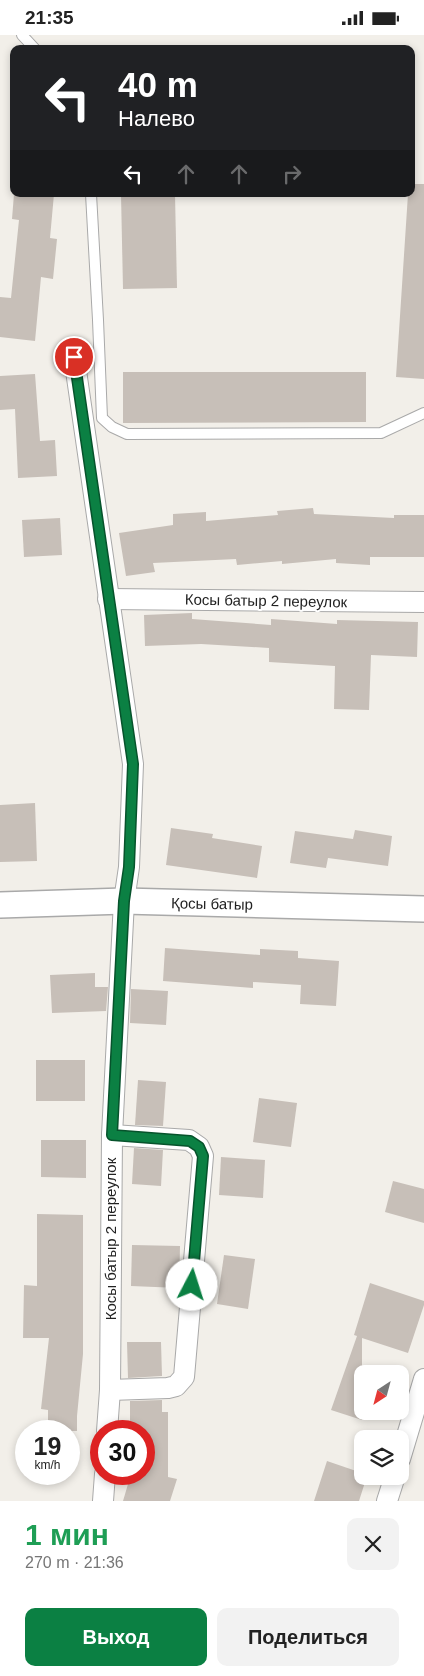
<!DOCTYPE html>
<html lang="ru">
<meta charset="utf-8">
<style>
:root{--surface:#fff;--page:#f2f2f2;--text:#222;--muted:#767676;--accent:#0b8043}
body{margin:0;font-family:Arial,sans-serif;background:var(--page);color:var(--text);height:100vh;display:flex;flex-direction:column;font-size:19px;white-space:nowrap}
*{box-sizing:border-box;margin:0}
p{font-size:16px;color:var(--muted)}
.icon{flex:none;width:28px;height:28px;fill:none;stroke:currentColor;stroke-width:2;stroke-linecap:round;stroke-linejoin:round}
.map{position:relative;height:1466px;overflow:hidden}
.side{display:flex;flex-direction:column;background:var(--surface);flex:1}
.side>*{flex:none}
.banner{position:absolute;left:10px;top:10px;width:405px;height:152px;border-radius:10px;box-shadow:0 2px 8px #0003;background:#202124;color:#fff;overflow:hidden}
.needle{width:32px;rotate:216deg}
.fabs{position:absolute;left:354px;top:1330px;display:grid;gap:10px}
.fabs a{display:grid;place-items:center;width:55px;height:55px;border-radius:10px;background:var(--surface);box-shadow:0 2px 8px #0003;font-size:25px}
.speed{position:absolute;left:15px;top:1385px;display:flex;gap:10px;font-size:25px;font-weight:700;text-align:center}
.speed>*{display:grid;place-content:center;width:65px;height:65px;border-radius:50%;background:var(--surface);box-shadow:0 2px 8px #0003;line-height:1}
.speed small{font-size:12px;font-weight:400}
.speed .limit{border:8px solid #d22;background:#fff;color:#111}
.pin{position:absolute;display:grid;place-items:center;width:42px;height:42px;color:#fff;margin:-21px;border:2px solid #fff;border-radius:50%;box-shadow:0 1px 5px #0007}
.me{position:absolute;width:55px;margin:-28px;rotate:5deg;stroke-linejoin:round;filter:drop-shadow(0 0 4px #0008)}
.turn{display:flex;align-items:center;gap:18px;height:105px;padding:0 25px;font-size:22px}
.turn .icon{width:65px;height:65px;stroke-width:2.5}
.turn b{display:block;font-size:35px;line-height:42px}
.lanes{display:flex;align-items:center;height:48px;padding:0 25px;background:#0003;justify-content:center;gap:25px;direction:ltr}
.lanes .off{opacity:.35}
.round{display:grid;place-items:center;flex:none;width:52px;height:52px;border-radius:10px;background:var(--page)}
.headline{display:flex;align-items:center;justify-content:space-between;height:85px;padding:0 25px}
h1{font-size:30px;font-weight:700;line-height:38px;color:#1e9e55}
.action{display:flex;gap:10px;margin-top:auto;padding:10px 25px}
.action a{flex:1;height:58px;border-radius:10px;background:var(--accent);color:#fff;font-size:20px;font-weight:700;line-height:58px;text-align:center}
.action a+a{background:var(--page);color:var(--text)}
.status{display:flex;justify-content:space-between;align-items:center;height:35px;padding:0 25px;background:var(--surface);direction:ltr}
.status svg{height:14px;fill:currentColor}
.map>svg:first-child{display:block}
.building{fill:#c7bfb8}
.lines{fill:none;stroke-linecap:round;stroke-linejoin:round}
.service-casing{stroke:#a9a9a9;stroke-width:12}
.minor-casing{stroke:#a9a9a9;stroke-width:22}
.tertiary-casing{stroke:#a9a9a9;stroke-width:28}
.service{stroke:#fff;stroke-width:10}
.minor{stroke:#fff;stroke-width:20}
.tertiary{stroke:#fff;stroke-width:25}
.route-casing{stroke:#07532c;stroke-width:12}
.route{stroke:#0b8043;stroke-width:9}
.labels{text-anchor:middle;stroke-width:4;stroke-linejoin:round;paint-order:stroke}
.street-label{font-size:15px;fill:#222;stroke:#fff}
</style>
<div class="status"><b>21:35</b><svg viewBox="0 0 49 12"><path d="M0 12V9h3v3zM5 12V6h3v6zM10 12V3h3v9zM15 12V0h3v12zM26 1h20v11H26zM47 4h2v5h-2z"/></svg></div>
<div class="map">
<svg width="424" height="1466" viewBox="0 0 424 1466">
<rect width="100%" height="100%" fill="#f2efe9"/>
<g class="building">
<path d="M411,149H424V344L396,342L408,159H411Z"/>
<path d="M14,159H54L50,203L57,204L53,244L41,242L35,306L0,302V262L11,263L19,185L12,184Z"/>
<path d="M121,159H175L177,253L123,254Z"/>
<path d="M123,337H366V387L123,388Z"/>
<path d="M35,339L40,406L55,405L57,441L18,443L15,374L0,375V341Z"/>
<path d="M313,473L314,479L394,483V480H424V522H370V530L336,528V524L282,529V526L237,530L236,524L153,528L155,537L126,541L119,498L173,490V479L206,477V486L278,480L277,476Z"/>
<path d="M60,483L62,520L24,522L22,485Z"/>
<path d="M192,578V584L271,590V584L337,589V585L418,587L417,622L371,620L369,675L334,674L335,631L269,627V613L201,609L145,611L144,580Z"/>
<path d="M35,768L37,826L0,827V770Z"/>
<path d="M171,793L213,799L212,803L262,811L257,843L166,830Z"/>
<path d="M355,795L392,801L388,831L328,823L326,833L290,828L295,796L353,804Z"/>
<path d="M165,913L260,920V914L298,916V923L339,926L336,971L300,969L301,950L253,947V953L163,946Z"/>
<path d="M95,938V952H108L106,976L52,978L50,940Z"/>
<path d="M131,954L168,956L166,990L130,988Z"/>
<rect x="36" y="1025" width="49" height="41"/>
<path d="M138,1045L166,1047L163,1091L135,1090Z"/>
<path d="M259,1063L297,1068L291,1112L253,1107Z"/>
<path d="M41,1105H86V1143L41,1142Z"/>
<path d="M134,1113L163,1115L161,1151L132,1149Z"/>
<path d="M221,1122L265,1125L263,1163L219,1160Z"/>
<path d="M393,1146L424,1154V1188L385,1177Z"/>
<path d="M37,1179L83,1180V1319L77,1381V1396H48V1375L41,1374L49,1303H23L24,1250L37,1251Z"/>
<path d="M132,1210L180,1211L179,1253L131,1251Z"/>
<path d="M224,1220L255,1224L248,1274L217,1269Z"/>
<path d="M370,1248L424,1266V1270L408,1318L362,1303V1385L331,1375L357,1301L354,1300Z"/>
<path d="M127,1307H161L162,1341L128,1343Z"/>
<path d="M162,1365V1377H168V1442L177,1444L170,1466H123L131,1439H144V1396H130V1366Z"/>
<path d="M327,1426L362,1438V1441H367L359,1466H314Z"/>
</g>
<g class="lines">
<g class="service-casing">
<g id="service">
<path d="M22,0L35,14"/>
<path d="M91,159L98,285L102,383L112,392L127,399L381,398L424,378"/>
</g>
</g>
<g class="minor-casing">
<g id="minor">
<path d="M74,322L133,729L129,832L124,866L112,1100L110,1355L107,1396"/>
<path d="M108,564L424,567"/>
<path d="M110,1355L168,1353L176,1351L184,1342L203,1121L199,1112L189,1105L112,1100"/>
<path d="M400,1424L424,1344"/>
<path d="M103,1466L105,1439"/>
<path d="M387,1466L395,1441"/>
</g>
</g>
<g class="tertiary-casing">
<path id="tertiary" d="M0,870L124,866L424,874"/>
</g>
<use href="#service" class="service"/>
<use href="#minor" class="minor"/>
<use href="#tertiary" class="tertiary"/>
</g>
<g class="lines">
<g class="route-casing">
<path id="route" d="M74,322L133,729L129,832L124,866L112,1100L190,1106L199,1112L203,1121L192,1250"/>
</g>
<use href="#route" class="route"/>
</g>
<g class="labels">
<g class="street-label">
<text transform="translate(266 566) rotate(1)" y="5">Косы батыр 2 переулок</text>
<text transform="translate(212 869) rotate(1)" y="5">Қосы батыр</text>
<text transform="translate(111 1204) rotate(-90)" y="5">Косы батыр 2 переулок</text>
</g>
</g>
</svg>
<div class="fabs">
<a><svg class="needle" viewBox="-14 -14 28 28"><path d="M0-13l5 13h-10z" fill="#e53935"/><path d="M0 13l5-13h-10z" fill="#767676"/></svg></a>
<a><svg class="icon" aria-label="layers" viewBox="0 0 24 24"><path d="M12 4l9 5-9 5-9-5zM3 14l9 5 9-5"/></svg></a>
</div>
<div class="speed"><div>19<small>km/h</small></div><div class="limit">30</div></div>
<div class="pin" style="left:74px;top:322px;background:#d93025"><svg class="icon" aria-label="arrive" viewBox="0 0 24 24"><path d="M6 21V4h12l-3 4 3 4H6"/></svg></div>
<svg class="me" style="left:192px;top:1250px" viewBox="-20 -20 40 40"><circle r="19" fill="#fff"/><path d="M0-13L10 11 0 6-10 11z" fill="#0b8043"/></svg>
<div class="banner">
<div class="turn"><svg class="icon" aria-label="left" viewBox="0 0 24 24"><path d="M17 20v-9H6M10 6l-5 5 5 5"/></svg><div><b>40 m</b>Налево</div></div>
<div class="lanes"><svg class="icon" aria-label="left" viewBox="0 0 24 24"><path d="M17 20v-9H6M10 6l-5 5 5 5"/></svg><svg class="icon off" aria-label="ahead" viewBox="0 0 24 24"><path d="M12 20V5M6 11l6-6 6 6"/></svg><svg class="icon off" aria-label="ahead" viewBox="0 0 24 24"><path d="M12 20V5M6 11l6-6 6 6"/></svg><svg class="icon off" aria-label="right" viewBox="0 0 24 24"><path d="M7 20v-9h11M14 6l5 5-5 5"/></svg></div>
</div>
</div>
<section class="side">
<div class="headline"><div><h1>1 мин</h1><p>270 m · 21:36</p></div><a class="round"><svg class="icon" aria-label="close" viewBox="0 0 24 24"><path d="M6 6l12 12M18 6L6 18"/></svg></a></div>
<div class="action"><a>Выход</a><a>Поделиться</a></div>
</section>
